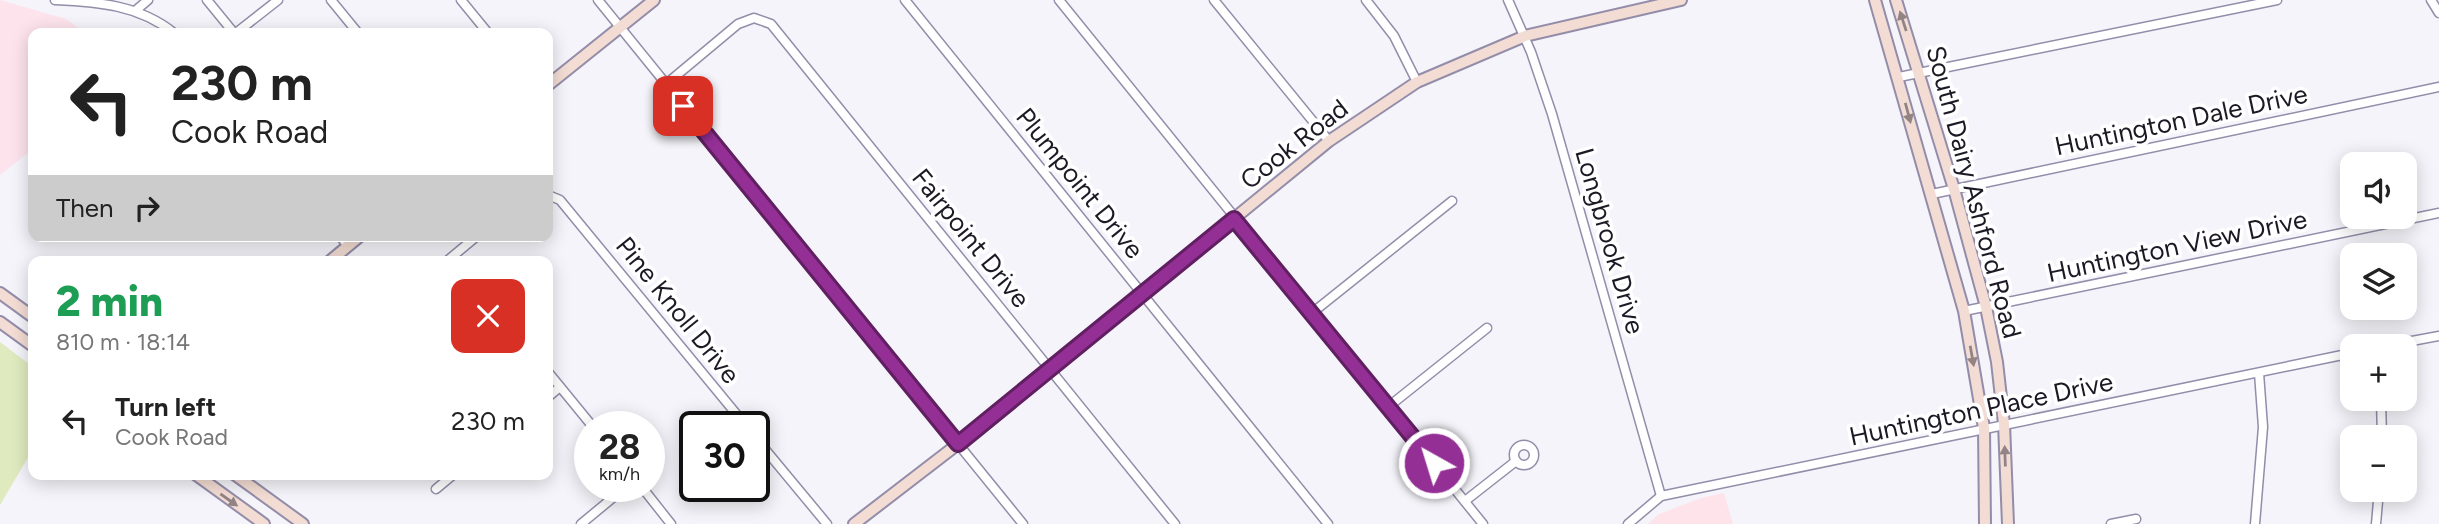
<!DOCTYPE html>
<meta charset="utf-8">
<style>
:root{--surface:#fff;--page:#f2f2f2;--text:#222;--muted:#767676}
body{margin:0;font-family:Figtree,sans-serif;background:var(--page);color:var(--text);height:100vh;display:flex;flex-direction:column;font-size:26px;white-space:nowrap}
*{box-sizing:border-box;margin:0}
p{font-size:23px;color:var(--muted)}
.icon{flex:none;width:38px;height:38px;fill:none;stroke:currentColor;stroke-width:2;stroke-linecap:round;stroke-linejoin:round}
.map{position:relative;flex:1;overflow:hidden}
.drawer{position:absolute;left:28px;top:256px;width:525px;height:224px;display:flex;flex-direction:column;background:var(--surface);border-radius:14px;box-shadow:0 4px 18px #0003}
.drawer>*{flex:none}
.hud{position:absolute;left:28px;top:28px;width:525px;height:214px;border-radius:14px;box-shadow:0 4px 18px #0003;background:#fff;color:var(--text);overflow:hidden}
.fabs{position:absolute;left:2340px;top:152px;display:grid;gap:14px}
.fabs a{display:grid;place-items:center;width:77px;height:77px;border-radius:14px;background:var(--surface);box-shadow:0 4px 18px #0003;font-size:35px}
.speed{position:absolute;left:574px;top:411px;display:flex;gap:14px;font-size:35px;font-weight:700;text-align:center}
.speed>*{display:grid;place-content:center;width:91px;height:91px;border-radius:50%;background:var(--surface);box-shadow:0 4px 18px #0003;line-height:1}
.speed small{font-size:18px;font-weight:400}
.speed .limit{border:4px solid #111;border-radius:10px;background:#fff;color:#111}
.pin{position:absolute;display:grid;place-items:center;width:60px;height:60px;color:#fff;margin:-30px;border-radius:14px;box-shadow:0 4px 10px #0006}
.me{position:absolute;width:77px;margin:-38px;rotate:321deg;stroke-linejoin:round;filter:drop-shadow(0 0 5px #0008)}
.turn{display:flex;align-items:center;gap:24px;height:147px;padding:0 28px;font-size:32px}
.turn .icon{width:91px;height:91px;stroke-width:2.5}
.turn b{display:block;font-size:49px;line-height:60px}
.then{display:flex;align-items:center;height:66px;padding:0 28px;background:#0003;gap:14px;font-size:26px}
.round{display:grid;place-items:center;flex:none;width:74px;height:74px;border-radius:14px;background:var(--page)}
.headline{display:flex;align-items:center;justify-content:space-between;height:119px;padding:0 28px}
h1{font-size:42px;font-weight:800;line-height:52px;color:#1e9e55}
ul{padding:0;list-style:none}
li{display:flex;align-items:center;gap:21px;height:91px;padding:0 28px}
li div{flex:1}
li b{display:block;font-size:26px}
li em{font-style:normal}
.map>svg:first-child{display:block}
.commercial{fill:#fde3ec}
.education{fill:#fee3ea}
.green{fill:#dfeabf}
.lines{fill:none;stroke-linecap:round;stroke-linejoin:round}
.street-casing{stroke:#938daa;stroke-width:11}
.secondary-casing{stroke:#938daa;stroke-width:14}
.street{stroke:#fff;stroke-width:8}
.secondary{stroke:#f3dcd3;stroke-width:10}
.oneway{fill:#928485}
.route-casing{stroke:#601f61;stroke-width:18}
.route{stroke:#942f95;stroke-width:12}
.labels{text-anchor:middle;stroke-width:7;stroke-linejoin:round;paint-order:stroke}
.street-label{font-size:26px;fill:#1c1925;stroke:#fff}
</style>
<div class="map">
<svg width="2439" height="524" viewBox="0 0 2439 524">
<rect width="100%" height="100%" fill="#f5f4fa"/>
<path class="commercial" d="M0,0L66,19L85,33H33V149L0,175Z"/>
<path class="education" d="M1724,493L1733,524H1648L1659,514L1701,498Z"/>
<path class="green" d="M0,342L33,367V449L0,505Z"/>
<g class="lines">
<g class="street-casing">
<g id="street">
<path d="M55,0C99,2 139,5 174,33"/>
<path d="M207,0L234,33"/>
<path d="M331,0L358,33"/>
<path d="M461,0L488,33"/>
<path d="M598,0L1023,524"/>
<path d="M905,0L1328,524"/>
<path d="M1059,0L1483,524"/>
<path d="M1214,0L1329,141"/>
<path d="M1366,0L1394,36L1417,82"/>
<path d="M1508,0L1531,52L1552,114L1661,496"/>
<path d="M2431,0L2439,13"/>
<path d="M135,11L148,0"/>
<path d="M236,33L278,0"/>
<path d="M1899,77L2277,0"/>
<path d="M665,85L738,24L754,18L771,24L1175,524"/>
<path d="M1932,194L2439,87"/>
<path d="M548,195L560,200L747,427"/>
<path d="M340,236L348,246"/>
<path d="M447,261L477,236"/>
<path d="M1964,311L2439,213"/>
<path d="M1312,313L1452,201"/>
<path d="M2385,346L2439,336"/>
<path d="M548,372L593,427"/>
<path d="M548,397L560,387"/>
<path d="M2381,399L2382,438"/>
<path d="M1388,407L1487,328"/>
<path d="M754,436L827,524"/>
<circle cx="1524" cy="455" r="10"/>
<path d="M641,486L671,524"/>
<path d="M436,489L454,474"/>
<path d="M1465,501L1516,461"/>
<path d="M581,524L627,486"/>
<path d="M1628,524L1661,496L2352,353"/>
<path d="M2111,524L2136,519"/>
<path d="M2255,524L2263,427L2259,373"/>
<path d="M2376,524L2379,490"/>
</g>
</g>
<g class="secondary-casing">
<g id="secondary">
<path d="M1875,0L1964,311L1984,428L1985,524"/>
<path d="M1896,0L1954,189L1986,307L1997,362L2004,424L2008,524"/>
<path d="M548,85L654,0"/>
<path d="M330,261L360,236"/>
<path d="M0,293L33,317"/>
<path d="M0,322L33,346"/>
<path d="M195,474L264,524"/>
<path d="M234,474L303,524"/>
<path d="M854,524L958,444L1329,141L1417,82L1525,36L1681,0"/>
</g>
</g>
<use href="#street" class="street"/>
<use href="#secondary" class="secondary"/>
</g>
<defs><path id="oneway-solid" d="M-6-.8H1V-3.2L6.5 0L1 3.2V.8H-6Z" transform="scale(1.75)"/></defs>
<g class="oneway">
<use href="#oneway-solid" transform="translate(1903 21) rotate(-108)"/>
<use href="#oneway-solid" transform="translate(1908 113) rotate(75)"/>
<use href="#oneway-solid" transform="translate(1972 356) rotate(80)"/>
<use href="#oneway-solid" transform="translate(2005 456) rotate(-92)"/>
<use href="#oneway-solid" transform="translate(229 500) rotate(35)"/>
</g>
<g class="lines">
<g class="route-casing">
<path id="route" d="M683,106L958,444L1234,219L1434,463"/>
</g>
<use href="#route" class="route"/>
</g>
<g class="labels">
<g class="street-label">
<text transform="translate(2181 120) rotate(-12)" y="9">Huntington Dale Drive</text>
<text transform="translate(1294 144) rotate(-38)" y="9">Cook Road</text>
<text transform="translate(1080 183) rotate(51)" y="9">Plumpoint Drive</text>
<text transform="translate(1974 192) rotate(75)" y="9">South Dairy Ashford Road</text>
<text transform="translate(971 238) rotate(51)" y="9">Fairpoint Drive</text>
<text transform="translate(1610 241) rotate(74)" y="9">Longbrook Drive</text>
<text transform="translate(2177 246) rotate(-12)" y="9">Huntington View Drive</text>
<text transform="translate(678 310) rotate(51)" y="9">Pine Knoll Drive</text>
<text transform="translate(1981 409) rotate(-12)" y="9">Huntington Place Drive</text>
</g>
</g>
</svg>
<div class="fabs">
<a><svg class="icon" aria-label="sound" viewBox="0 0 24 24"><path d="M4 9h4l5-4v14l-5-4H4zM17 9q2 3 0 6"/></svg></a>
<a><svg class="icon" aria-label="layers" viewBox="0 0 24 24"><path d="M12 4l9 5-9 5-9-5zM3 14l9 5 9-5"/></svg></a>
<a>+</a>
<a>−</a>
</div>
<div class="speed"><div>28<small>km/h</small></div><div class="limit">30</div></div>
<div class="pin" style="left:683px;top:106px;background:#d93025"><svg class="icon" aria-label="arrive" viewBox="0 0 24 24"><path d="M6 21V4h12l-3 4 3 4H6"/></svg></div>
<svg class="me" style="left:1434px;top:463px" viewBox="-20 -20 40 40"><circle r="17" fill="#942f95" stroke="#fff" stroke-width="3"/><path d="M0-11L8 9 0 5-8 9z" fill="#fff"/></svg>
<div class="hud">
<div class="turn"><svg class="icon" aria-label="left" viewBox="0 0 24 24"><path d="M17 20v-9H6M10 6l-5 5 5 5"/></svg><div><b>230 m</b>Cook Road</div></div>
<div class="then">Then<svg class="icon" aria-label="right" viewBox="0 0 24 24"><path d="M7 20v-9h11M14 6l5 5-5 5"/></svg></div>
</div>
<section class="drawer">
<div class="headline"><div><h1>2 min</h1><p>810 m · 18:14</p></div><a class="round" style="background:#d93025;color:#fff"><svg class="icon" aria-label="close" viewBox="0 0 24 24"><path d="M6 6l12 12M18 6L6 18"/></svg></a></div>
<ul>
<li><svg class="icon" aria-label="left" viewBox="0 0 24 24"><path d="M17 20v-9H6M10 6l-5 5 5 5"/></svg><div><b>Turn left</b><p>Cook Road</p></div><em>230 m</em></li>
</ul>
</section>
</div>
